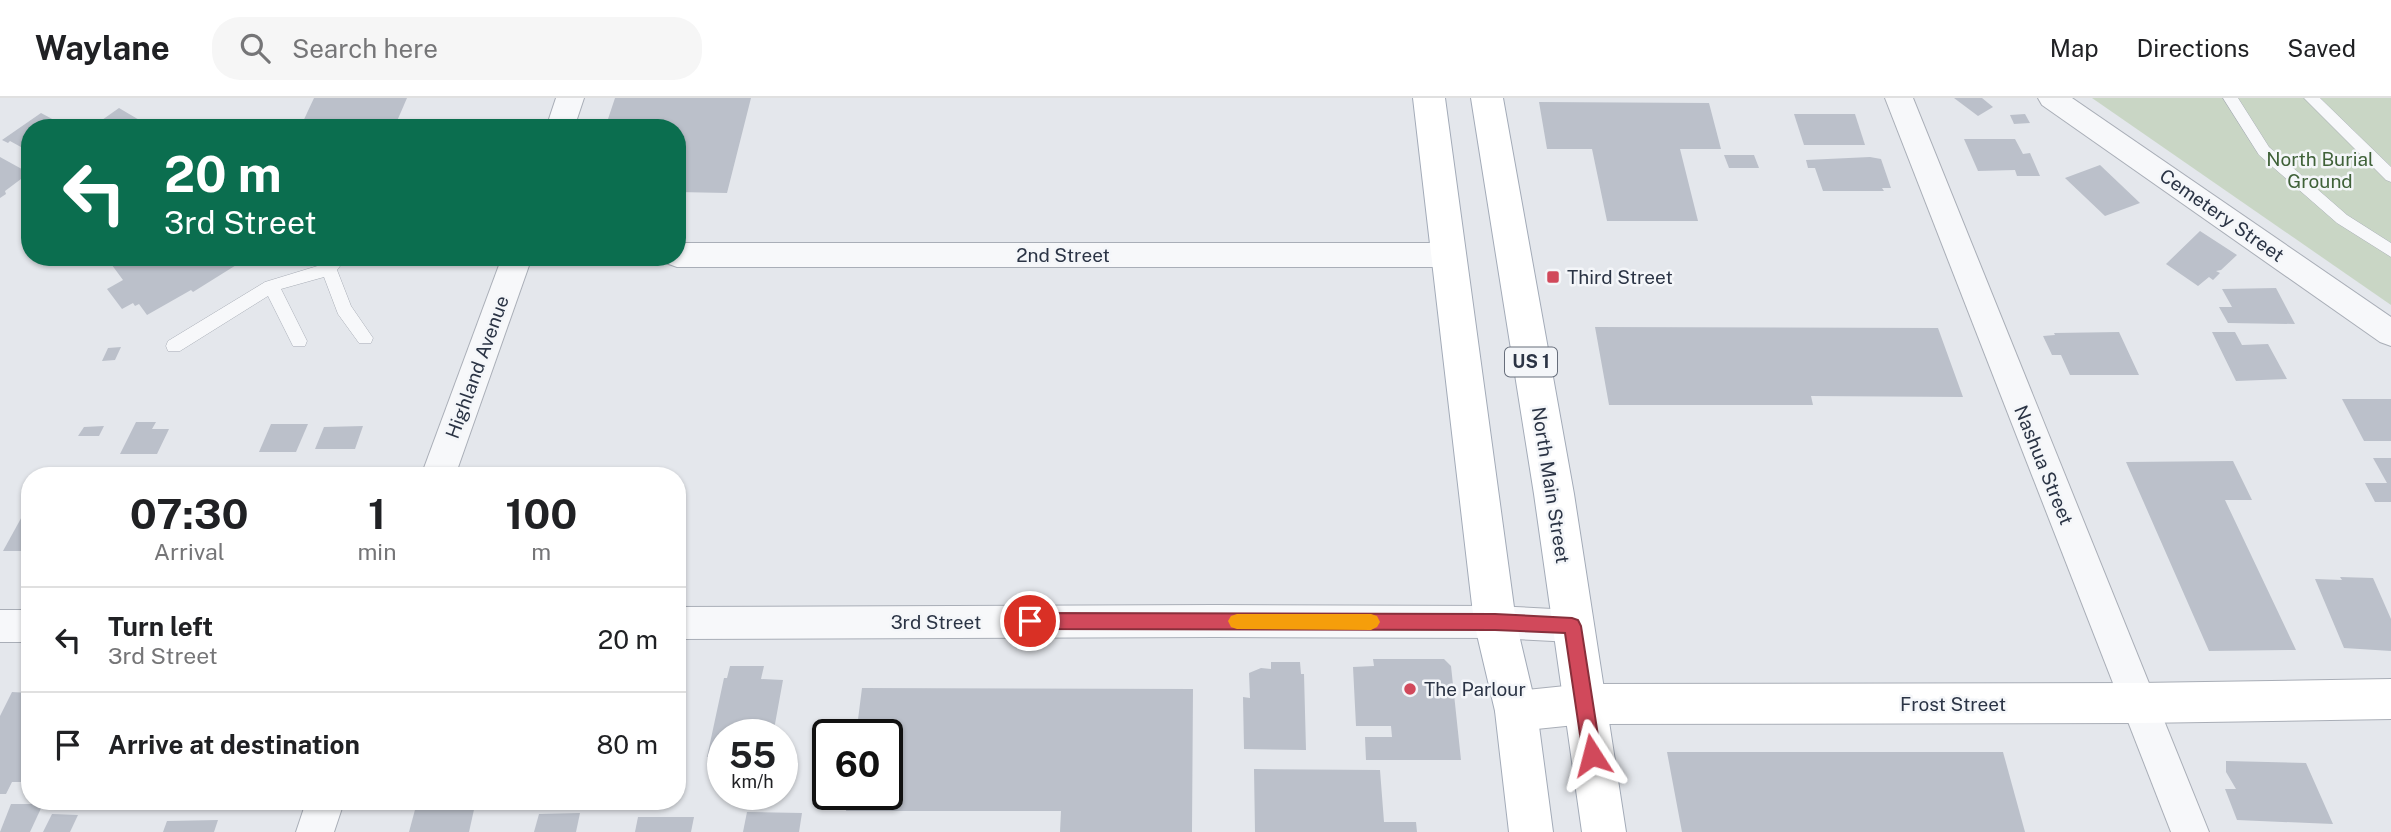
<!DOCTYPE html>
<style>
:root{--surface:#fff;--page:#f6f6f6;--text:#202124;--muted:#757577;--line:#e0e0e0}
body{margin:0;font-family:"Public Sans",sans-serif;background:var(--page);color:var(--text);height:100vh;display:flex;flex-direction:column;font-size:26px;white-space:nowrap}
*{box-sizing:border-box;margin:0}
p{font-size:23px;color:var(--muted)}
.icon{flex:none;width:38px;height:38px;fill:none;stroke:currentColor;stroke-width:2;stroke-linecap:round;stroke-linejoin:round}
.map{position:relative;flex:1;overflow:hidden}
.drawer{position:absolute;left:21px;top:369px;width:665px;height:343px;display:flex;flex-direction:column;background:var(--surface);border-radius:28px;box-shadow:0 2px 5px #0004}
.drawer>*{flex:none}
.guide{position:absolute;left:21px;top:21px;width:665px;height:147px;border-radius:28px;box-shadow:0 2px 5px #0004;background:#0b6e4f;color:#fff;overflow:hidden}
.speed{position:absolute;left:707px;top:621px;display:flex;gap:14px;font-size:35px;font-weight:700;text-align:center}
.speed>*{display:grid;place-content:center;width:91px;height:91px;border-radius:50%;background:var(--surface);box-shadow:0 2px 5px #0004;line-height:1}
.speed small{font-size:18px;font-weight:400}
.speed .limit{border:4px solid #111;border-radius:10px;background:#fff;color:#111}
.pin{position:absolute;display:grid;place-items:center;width:60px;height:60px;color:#fff;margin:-30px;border:4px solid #fff;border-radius:50%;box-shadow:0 2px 7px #0007}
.me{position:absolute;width:77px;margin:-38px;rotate:351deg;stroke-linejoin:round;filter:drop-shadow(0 0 5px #0008)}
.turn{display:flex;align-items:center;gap:24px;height:147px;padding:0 28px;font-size:32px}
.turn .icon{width:91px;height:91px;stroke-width:2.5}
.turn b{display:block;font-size:49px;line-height:60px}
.eta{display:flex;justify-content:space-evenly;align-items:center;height:119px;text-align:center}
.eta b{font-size:42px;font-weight:700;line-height:49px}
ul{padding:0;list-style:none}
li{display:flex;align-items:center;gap:21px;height:105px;padding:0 28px;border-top:2px solid var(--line)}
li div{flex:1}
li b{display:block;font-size:26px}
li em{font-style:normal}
header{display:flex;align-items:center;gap:42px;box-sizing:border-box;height:98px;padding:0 35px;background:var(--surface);border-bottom:2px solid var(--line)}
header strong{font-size:33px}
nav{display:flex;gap:38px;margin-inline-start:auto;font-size:24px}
.search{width:490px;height:63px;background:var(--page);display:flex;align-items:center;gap:18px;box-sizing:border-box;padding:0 24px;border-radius:28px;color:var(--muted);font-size:26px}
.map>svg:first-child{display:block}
.green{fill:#c9d6c5}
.building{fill:#bbc0ca}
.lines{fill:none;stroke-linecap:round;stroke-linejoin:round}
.lane-casing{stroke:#a9aeb7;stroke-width:1}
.street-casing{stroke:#a9aeb7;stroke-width:2}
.secondary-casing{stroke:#a9aeb7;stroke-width:2}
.primary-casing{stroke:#a3abb8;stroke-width:2}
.lane{fill:#f7f8fa;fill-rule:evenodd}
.street{fill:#f7f8fa;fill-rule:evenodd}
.secondary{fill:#fff;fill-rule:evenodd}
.primary{fill:#fff;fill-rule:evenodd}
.route{fill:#d1495b;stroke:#882f3b;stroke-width:2}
.slow{fill:#f59e0b}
.poi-dot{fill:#d1495b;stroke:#f4f6f9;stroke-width:2.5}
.labels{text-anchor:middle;stroke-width:5;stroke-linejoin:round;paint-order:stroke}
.shield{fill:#f4f6f9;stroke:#676e7b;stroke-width:2}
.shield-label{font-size:18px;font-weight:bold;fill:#2b3445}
.park-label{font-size:19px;fill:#3f6138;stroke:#f4f6f9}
.street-label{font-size:19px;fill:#2b3445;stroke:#f4f6f9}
.poi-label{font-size:19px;fill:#2b3445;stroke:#f4f6f9;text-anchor:start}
</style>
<header>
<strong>Waylane</strong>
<div class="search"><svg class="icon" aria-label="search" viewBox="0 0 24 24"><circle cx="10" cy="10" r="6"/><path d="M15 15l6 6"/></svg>Search here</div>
<nav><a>Map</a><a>Directions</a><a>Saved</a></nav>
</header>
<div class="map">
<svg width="2391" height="734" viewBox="0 0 2391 734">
<rect width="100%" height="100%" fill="#e4e7ec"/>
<path class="green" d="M2092,0H2391V207Z"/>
<g class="building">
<path d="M314,0H407L394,30H300Z"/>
<path d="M615,0H751L727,95L677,94V30H605Z"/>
<path d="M1954,0H1982L1993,9L1978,18Z"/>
<path d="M1539,4L1709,5L1721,51H1680L1698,123H1607L1592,51H1547Z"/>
<path d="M119,10L141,23L131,30H117L102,22Z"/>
<path d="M41,15L69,30H30V54L10,43L8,45L2,42Z"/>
<path d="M1794,16H1855L1865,47H1804Z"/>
<path d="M2025,16L2030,25L2014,26L2010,17Z"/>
<path d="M1964,41H2015L2023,56L2030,55L2040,78H2017L2015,72L1978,73Z"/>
<path d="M1724,57H1754L1759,70H1729Z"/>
<path d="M0,59L29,75L5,93L6,96L0,100Z"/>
<path d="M1870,59L1881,61L1891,90H1882L1884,93H1823L1815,70H1808L1806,62Z"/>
<path d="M2100,67L2140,105L2105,118L2065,80Z"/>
<path d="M2200,133L2237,157L2221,172L2216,173L2220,175L2213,182L2209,179L2198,188L2166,166Z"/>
<path d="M106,159H249L193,194L191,192L147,217L139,206L135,208L133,205L122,211L107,191L123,182Z"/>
<path d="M2276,190L2295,226L2228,225L2219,209H2232L2222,191Z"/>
<path d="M1595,229L1938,230L1963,299L1811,298L1813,307H1609Z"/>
<path d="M2119,234L2139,277H2070L2061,257H2052L2043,238L2055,237L2054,235Z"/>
<path d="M2212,234H2235L2242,247L2268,246L2287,281L2236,283Z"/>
<path d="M121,249L115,262L102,263L108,250Z"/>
<path d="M2342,301H2391V343H2364Z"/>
<path d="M136,324H156L152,331H169L157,356H120Z"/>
<path d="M271,326H308L296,354H259Z"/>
<path d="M104,328L99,338H78L84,329Z"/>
<path d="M363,328L355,351H315L324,329Z"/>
<path d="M2373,360H2391V404H2375L2365,385H2387Z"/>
<path d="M2233,363L2252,402H2225L2296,552L2209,553L2126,364Z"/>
<path d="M139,375H192L191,378H137Z"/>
<path d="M30,404V453H3Z"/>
<path d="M2340,479L2373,480L2391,521V553L2344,550L2315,481L2342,482Z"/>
<path d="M1373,561H1444L1451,568L1461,662H1366L1365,639H1392L1391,628H1356L1353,569L1374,568Z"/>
<path d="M1271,564H1300L1301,576H1304L1306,652L1244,651L1243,599L1250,600L1249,575L1261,570L1271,571Z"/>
<path d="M730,568H764L761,581L783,582L773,637H723V659H707L724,580H727Z"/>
<path d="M862,590L1193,591L1192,734H1060L1061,713H846L848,696H887V637H856Z"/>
<path d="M12,594L30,595V684H12L6,696H0V618Z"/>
<path d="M1667,654H2003L2025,734H1682Z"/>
<path d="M2226,663L2306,665L2333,726L2237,722L2225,691H2236L2226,674Z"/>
<path d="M1254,671L1380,672L1384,724H1416L1417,734H1255Z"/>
<path d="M11,706H43L30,734H0Z"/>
<path d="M475,707L469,734H409L416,708Z"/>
<path d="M747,714L802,715L799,734H743Z"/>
<path d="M580,715L576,734H534L539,716Z"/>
<path d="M52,716L78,717L70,734H43Z"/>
<path d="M638,719H694L691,734H635Z"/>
<path d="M218,722L214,734H163L167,723Z"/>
</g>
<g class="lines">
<g class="lane-casing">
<g id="lane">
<path d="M2223,0H2238L2269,49L2347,117L2391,145V159L2337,125L2259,57Z"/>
<path d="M2304,0H2320L2391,69V84L2386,82Z"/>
<path d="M330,159H347L337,172L351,208L373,240L371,245H359L338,216L324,179L281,191L307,243L305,248H293L268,198L180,253H168L166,248L168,243L265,184L324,166Z"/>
</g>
</g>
<g class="street-casing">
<g id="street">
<path d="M556,0H584L574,30H546Z"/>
<path d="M1885,0H1913L2209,734H2171Z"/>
<path d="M2038,0H2072L2391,219V248L2380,244L2042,7Z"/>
<path d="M677,145H1450L1461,149L1465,157L1461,165L1450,169H677L666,165L663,159H677Z"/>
<path d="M502,159H532L455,378H421Z"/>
<path d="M1215,507L1495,508L1572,512L1585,516L1590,528L1585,540L1572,544L1495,540L1215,539L677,541V509Z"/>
<rect x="0" y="512" width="30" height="32"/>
<path d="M306,704H344L334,734H296Z"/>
</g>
</g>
<g class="secondary-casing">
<path id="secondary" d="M2391,581V621L2139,625L1585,626L1516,633L1501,627L1495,613L1501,599L1516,593L1585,586L2139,585Z"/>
</g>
<g class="primary-casing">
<g id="primary">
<path d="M1413,0H1445L1516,524L1537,613L1553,734H1509L1495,613L1474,524Z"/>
<path d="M1471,0H1503L1574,396L1626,734H1582L1534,396Z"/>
</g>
</g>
<use href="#lane" class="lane"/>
<use href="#street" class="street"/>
<use href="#secondary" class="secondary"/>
<use href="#primary" class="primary"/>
</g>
<path class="route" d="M1030,515L1495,516L1572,520L1578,522L1581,528L1601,657L1599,663L1592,666L1586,663L1583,657L1565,535L1495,532L1030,531L1024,529L1022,523L1024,518Z"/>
<path class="slow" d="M1237,516H1371L1377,518L1380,524L1377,529L1371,532L1237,531L1231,529L1228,523L1231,518Z"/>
<g class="poi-dot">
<rect x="1546" y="172" width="14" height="14" rx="3.5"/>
<circle cx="1410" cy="591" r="7"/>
</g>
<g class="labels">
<rect class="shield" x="1505" y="249.5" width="52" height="29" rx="5"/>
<g class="shield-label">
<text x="1531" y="270">US 1</text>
</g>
<g class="park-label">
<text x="2320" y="68">North Burial<tspan x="2320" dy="22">Ground</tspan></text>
</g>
<g class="street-label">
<text transform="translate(2222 117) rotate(35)" y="7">Cemetery Street</text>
<text x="1063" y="164">2nd Street</text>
<text transform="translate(477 269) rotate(-70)" y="7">Highland Avenue</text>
<text transform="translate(2044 367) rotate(68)" y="7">Nashua Street</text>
<text transform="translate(1551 387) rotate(81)" y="7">North Main Street</text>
<text x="936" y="531">3rd Street</text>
<text x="1953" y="613">Frost Street</text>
</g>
<g class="poi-label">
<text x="1567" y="186">Third Street</text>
<text x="1424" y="598">The Parlour</text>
</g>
</g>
</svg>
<div class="speed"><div>55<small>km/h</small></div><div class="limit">60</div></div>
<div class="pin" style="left:1030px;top:523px;background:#d93025"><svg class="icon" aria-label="arrive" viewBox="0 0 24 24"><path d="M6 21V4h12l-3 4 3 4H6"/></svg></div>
<svg class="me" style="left:1592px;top:657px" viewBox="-20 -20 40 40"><path d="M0-17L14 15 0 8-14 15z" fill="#d1495b" stroke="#fff" stroke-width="4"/></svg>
<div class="guide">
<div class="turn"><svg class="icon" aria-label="left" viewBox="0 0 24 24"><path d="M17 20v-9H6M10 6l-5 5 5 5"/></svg><div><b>20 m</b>3rd Street</div></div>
</div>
<section class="drawer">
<div class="eta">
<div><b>07:30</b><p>Arrival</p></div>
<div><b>1</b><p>min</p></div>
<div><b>100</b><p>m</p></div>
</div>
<ul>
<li><svg class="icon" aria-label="left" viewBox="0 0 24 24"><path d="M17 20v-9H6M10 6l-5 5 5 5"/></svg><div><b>Turn left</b><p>3rd Street</p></div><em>20 m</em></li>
<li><svg class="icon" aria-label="arrive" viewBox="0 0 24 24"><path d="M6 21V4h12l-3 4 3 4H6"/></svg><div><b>Arrive at destination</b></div><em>80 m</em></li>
</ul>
</section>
</div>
